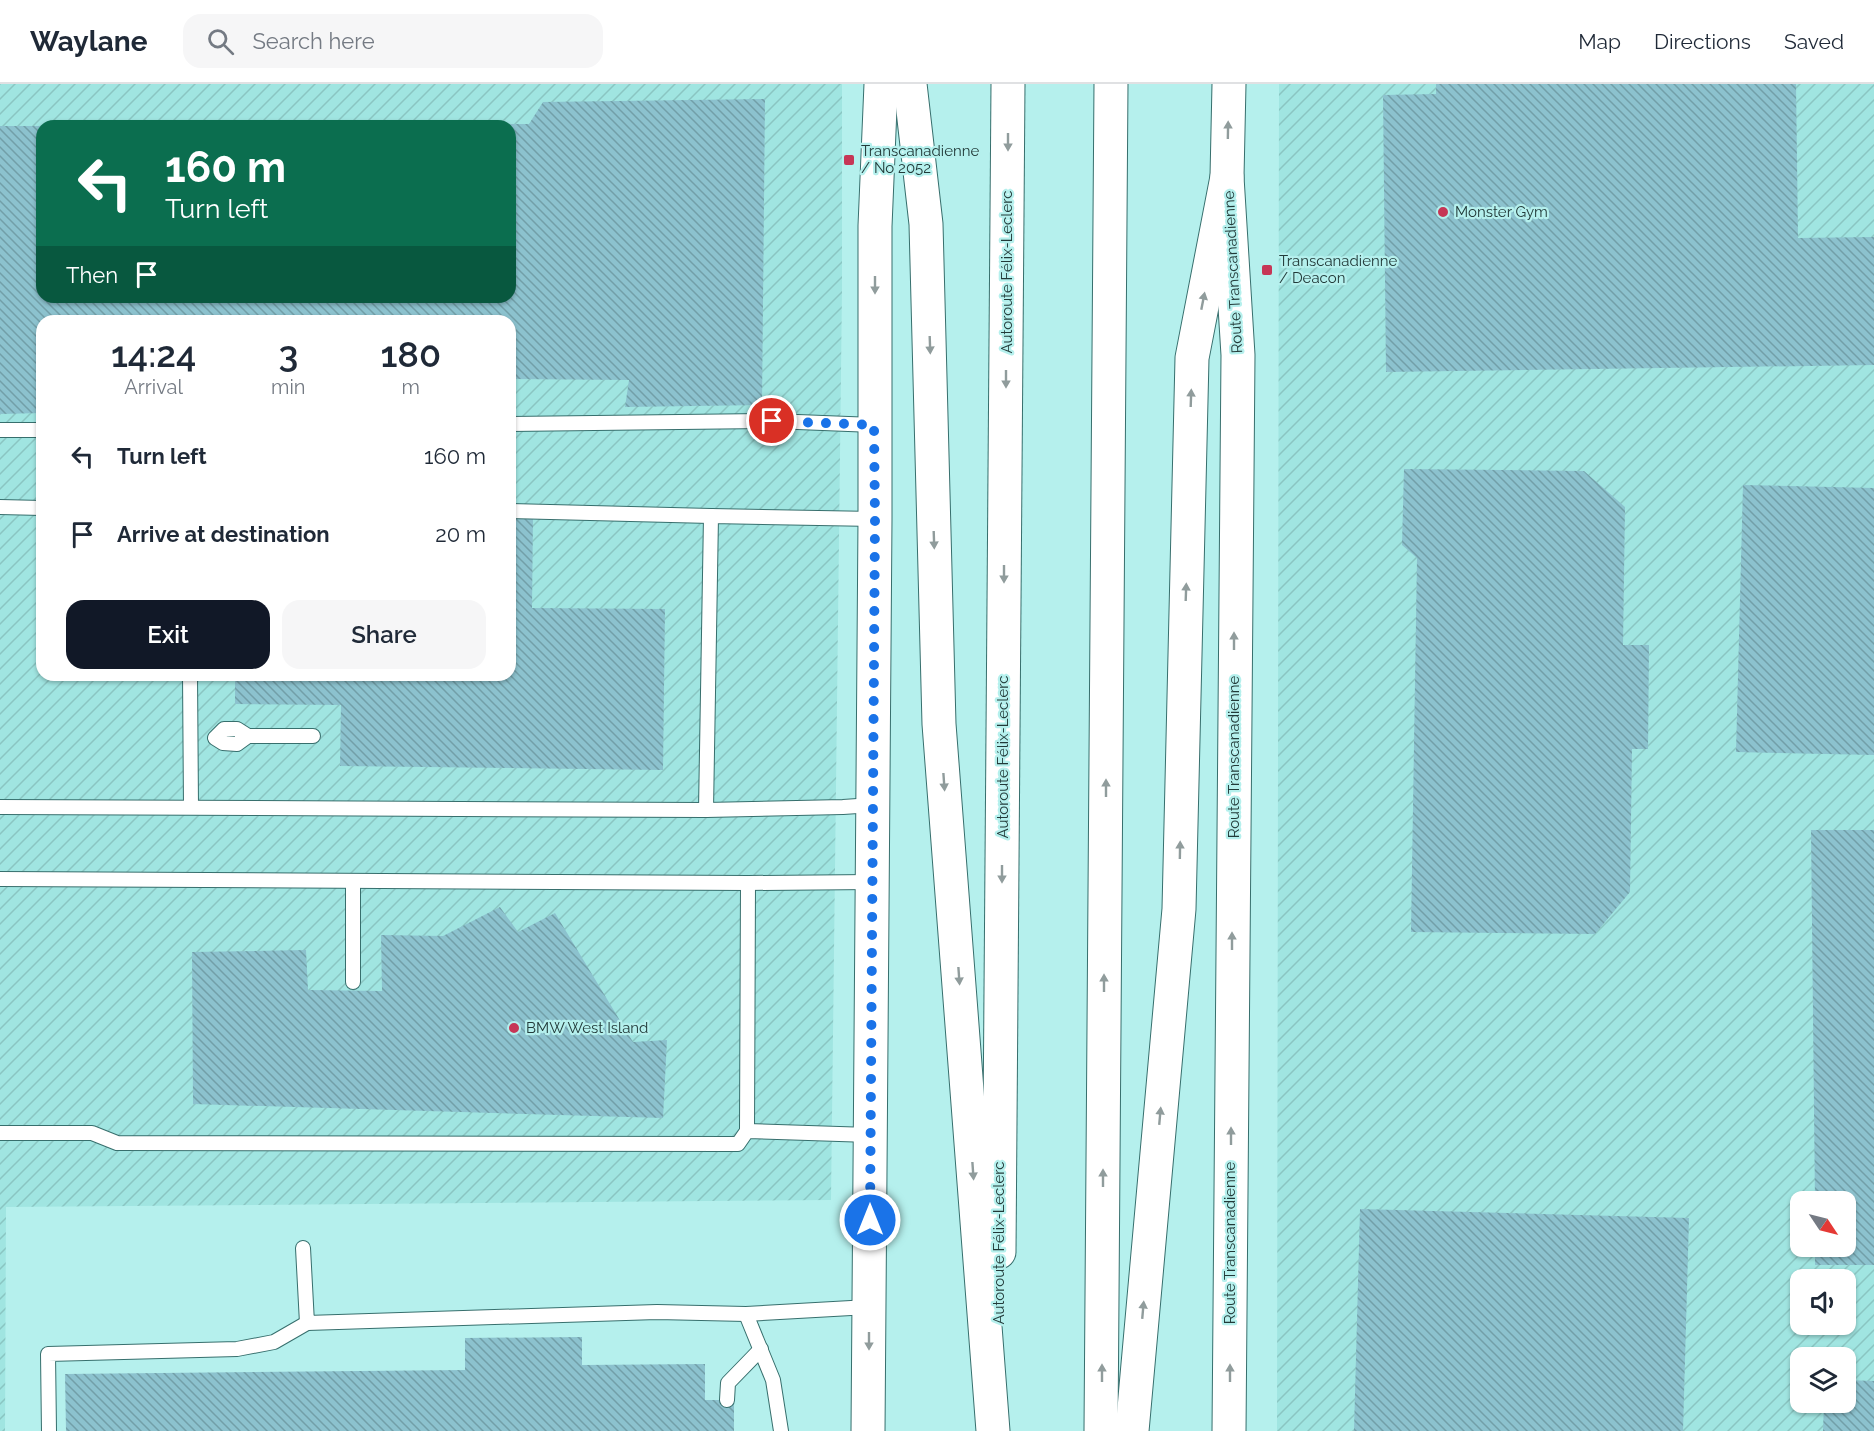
<!DOCTYPE html>
<meta charset="utf-8">
<style>
:root{--surface:#fff;--page:#f6f6f7;--text:#1f2937;--muted:#747a83;--line:#e0e1e3;--accent:#111827}
body{margin:0;font-family:Raleway,sans-serif;background:var(--page);color:var(--text);height:100vh;display:flex;flex-direction:column;font-size:22px;white-space:nowrap}
*{box-sizing:border-box;margin:0}
p{font-size:20px;color:var(--muted)}
.icon{flex:none;width:33px;height:33px;fill:none;stroke:currentColor;stroke-width:2;stroke-linecap:round;stroke-linejoin:round}
.map{position:relative;flex:1;overflow:hidden}
.panel{position:absolute;left:36px;top:231px;width:480px;height:366px;display:flex;flex-direction:column;background:var(--surface);border-radius:18px;box-shadow:0 2px 4px #0004}
.panel>*{flex:none}
.guide{position:absolute;left:36px;top:36px;width:480px;height:183px;border-radius:18px;box-shadow:0 2px 4px #0004;background:#0b6e4f;color:#fff;overflow:hidden}
.needle{width:39px;rotate:125deg}
.tools{position:absolute;left:1790px;top:1107px;display:grid;gap:12px}
.tools a{display:grid;place-items:center;width:66px;height:66px;border-radius:12px;background:var(--surface);box-shadow:0 2px 4px #0004;font-size:30px}
.pin{position:absolute;display:grid;place-items:center;width:51px;height:51px;color:#fff;margin:-26px;border:3px solid #fff;border-radius:50%;box-shadow:0 2px 6px #0007}
.me{position:absolute;width:66px;margin:-33px;rotate:0deg;stroke-linejoin:round;filter:drop-shadow(0 0 4px #0008)}
.turn{display:flex;align-items:center;gap:21px;height:126px;padding:0 30px;font-size:27px}
.turn .icon{width:78px;height:78px;stroke-width:2.5}
.turn b{display:block;font-size:42px;line-height:51px}
.then{display:flex;align-items:center;height:57px;padding:0 30px;background:#0003;gap:12px;font-size:22px}
.eta{display:flex;justify-content:space-evenly;align-items:center;height:102px;text-align:center}
.eta b{font-size:36px;font-weight:600;line-height:42px}
.action{display:flex;gap:12px;margin-top:auto;padding:12px 30px}
.action a{flex:1;height:69px;border-radius:18px;background:var(--accent);color:#fff;font-size:24px;font-weight:600;line-height:69px;text-align:center}
.action a+a{background:var(--page);color:var(--text)}
ul{padding:0;list-style:none}
li{display:flex;align-items:center;gap:18px;height:78px;padding:0 30px}
li div{flex:1}
li b{display:block;font-size:22px}
li em{font-style:normal}
header{display:flex;align-items:center;gap:36px;box-sizing:border-box;height:84px;padding:0 30px;background:var(--surface);border-bottom:2px solid var(--line)}
header strong{font-size:28px}
nav{display:flex;gap:33px;margin-inline-start:auto;font-size:21px}
.search{width:420px;height:54px;background:var(--page);display:flex;align-items:center;gap:15px;box-sizing:border-box;padding:0 21px;border-radius:18px;color:var(--muted);font-size:22px}
.map>svg:first-child{display:block}
.industrial{fill:url(#industrial-furrows);fill-rule:evenodd}
.building{fill:url(#building-back-hatch)}
.lines{fill:none;stroke-linecap:round;stroke-linejoin:round}
.service-casing{stroke:#376f6d;stroke-width:16}
.secondary-casing{stroke:#376f6d;stroke-width:35}
.motorway-casing{stroke:#376f6d;stroke-width:35}
.service{stroke:#fff;stroke-width:14}
.secondary{stroke:#fff;stroke-width:33}
.motorway{stroke:#fff;stroke-width:33}
.oneway{fill:#909c9c}
.route{stroke:#1a73e8;stroke-width:10;stroke-dasharray:0 18}
.poi-dot{fill:#c63656;stroke:#b5f0ed;stroke-width:2}
.labels{text-anchor:middle;stroke-width:4.5;stroke-linejoin:round;paint-order:stroke}
.poi-label{font-size:15px;fill:#223a39;stroke:#b5f0ed;text-anchor:start}
.street-label{font-size:15px;fill:#223a39;stroke:#b5f0ed}
</style>
<header>
<strong>Waylane</strong>
<div class="search"><svg class="icon" aria-label="search" viewBox="0 0 24 24"><circle cx="10" cy="10" r="6"/><path d="M15 15l6 6"/></svg>Search here</div>
<nav><a>Map</a><a>Directions</a><a>Saved</a></nav>
</header>
<div class="map">
<svg width="1874" height="1347" viewBox="0 0 1874 1347">
<defs>
<pattern id="industrial-furrows" width="10" height="10" patternUnits="userSpaceOnUse" patternTransform="scale(1.5)"><rect width="10" height="10" fill="#a0e5e1"/><path d="M-1 1l2-2M0 10L10 0M9 11l2-2" fill="none" stroke="#8ac5c2"/></pattern>
<pattern id="building-back-hatch" width="6" height="6" patternUnits="userSpaceOnUse" patternTransform="scale(1.5)"><rect width="6" height="6" fill="#8cc2ce"/><path d="M-1 5l2 2M0 0l6 6M5-1l2 2" fill="none" stroke="#729fa8"/></pattern>
</defs>
<rect width="100%" height="100%" fill="#b5f0ed"/>
<g class="industrial">
<path d="M0,0H842V206L831,1116L6,1123L5,1347H0ZM42,42H510V213H42ZM42,237H510V591H42Z"/>
<path d="M1279,0H1874V1347H1277ZM1800,1118H1845V1162H1800ZM1800,1196H1845V1240H1800ZM1800,1274H1845V1318H1800Z"/>
</g>
<g class="building">
<path d="M1436,0H1796L1798,154L1874,153V281L1386,288L1383,11L1436,10Z"/>
<path d="M765,15L762,321L625,323L629,296L510,295V237H42V329L0,330V42H42V213H510V40H529L543,18Z"/>
<path d="M1404,385L1584,387L1625,423L1623,561H1649L1648,665H1632L1630,808L1595,850L1411,848L1417,474L1402,461Z"/>
<path d="M1743,401L1874,404V671L1736,668Z"/>
<path d="M510,432H533L532,524L665,525L663,686L340,682L341,621L235,620V591H510Z"/>
<path d="M1811,746H1874V1181H1815V1162H1845V1118H1815Z"/>
<path d="M500,823L518,848L555,829L633,958L667,956L663,1034L193,1020L192,868L306,866L308,906L382,907L381,851L443,852Z"/>
<path d="M1360,1125L1689,1134L1683,1347H1354Z"/>
<path d="M582,1253V1281L705,1280V1316H734V1347H66L65,1290L465,1286V1254Z"/>
<path d="M1845,1296L1874,1297V1347H1823L1824,1318H1845Z"/>
</g>
<g class="lines">
<g class="service-casing">
<g id="service">
<path d="M510,340L772,337L874,341"/>
<path d="M0,346H42"/>
<path d="M0,423L42,424"/>
<path d="M510,427L711,432"/>
<path d="M190,591L191,723"/>
<path d="M248,652L237,660L223,659L215,654L224,645H237L248,652H313"/>
<path d="M873,721L843,723L706,726L711,432L875,435"/>
<path d="M0,723L706,726"/>
<path d="M0,795L748,799L872,798"/>
<path d="M353,898V798"/>
<path d="M747,1047L748,799"/>
<path d="M0,1049H92L117,1059L738,1060L747,1047L870,1051"/>
<path d="M303,1164L307,1239L657,1228L746,1230L869,1223"/>
<path d="M746,1230L773,1296L781,1347"/>
<path d="M727,1316L728,1299L761,1265"/>
<path d="M49,1347L48,1270L237,1265L274,1258L307,1239"/>
</g>
</g>
<g class="secondary-casing">
<g id="secondary">
<path d="M1229,0L1227,93L1238,271L1229,1347"/>
<path d="M868,1347L875,435V142L881,0"/>
</g>
</g>
<g class="motorway-casing">
<g id="motorway">
<path d="M910,0L926,140L939,640L993,1347"/>
<path d="M999,1168L1008,0"/>
<path d="M1101,1347L1111,0"/>
<path d="M1132,1347L1179,825L1192,274L1227,93"/>
</g>
</g>
<use href="#service" class="service"/>
<use href="#secondary" class="secondary"/>
<use href="#motorway" class="motorway"/>
</g>
<defs><path id="oneway-solid" d="M-6-.8H1V-3.2L6.5 0L1 3.2V.8H-6Z" transform="scale(1.5)"/></defs>
<g class="oneway">
<use href="#oneway-solid" transform="translate(1228 46) rotate(-89)"/>
<use href="#oneway-solid" transform="translate(1008 58) rotate(90)"/>
<use href="#oneway-solid" transform="translate(875 201) rotate(90)"/>
<use href="#oneway-solid" transform="translate(1203 217) rotate(-79)"/>
<use href="#oneway-solid" transform="translate(930 261) rotate(88)"/>
<use href="#oneway-solid" transform="translate(1006 295) rotate(90)"/>
<use href="#oneway-solid" transform="translate(1191 314) rotate(-88)"/>
<use href="#oneway-solid" transform="translate(934 456) rotate(88)"/>
<use href="#oneway-solid" transform="translate(1004 490) rotate(90)"/>
<use href="#oneway-solid" transform="translate(1186 508) rotate(-88)"/>
<use href="#oneway-solid" transform="translate(1234 557) rotate(-90)"/>
<use href="#oneway-solid" transform="translate(944 698) rotate(86)"/>
<use href="#oneway-solid" transform="translate(1106 704) rotate(-90)"/>
<use href="#oneway-solid" transform="translate(1180 766) rotate(-89)"/>
<use href="#oneway-solid" transform="translate(1002 790) rotate(90)"/>
<use href="#oneway-solid" transform="translate(1232 857) rotate(-90)"/>
<use href="#oneway-solid" transform="translate(959 892) rotate(86)"/>
<use href="#oneway-solid" transform="translate(1104 899) rotate(-90)"/>
<use href="#oneway-solid" transform="translate(1160 1032) rotate(-85)"/>
<use href="#oneway-solid" transform="translate(1231 1052) rotate(-90)"/>
<use href="#oneway-solid" transform="translate(973 1087) rotate(86)"/>
<use href="#oneway-solid" transform="translate(1103 1094) rotate(-90)"/>
<use href="#oneway-solid" transform="translate(1143 1226) rotate(-85)"/>
<use href="#oneway-solid" transform="translate(869 1257) rotate(90)"/>
<use href="#oneway-solid" transform="translate(1102 1289) rotate(-90)"/>
<use href="#oneway-solid" transform="translate(1230 1289) rotate(-90)"/>
</g>
<g class="lines">
<path class="route" d="M772,337L874,341L875,435L870,1136"/>
</g>
<g class="poi-dot">
<rect x="843" y="70" width="12" height="12" rx="3"/>
<circle cx="1443" cy="128" r="6"/>
<rect x="1261" y="180" width="12" height="12" rx="3"/>
<circle cx="514" cy="944" r="6"/>
</g>
<g class="labels">
<g class="poi-label">
<text x="861" y="72">Transcanadienne<tspan x="861" dy="17">/ No 2052</tspan></text>
<text x="1455" y="133">Monster Gym</text>
<text x="1279" y="182">Transcanadienne<tspan x="1279" dy="17">/ Deacon</tspan></text>
<text x="526" y="949">BMW West Island</text>
</g>
<g class="street-label">
<text transform="translate(1007 188) rotate(-90)" y="5">Autoroute Félix-Leclerc</text>
<text transform="translate(1233 188) rotate(-93)" y="5">Route Transcanadienne</text>
<text transform="translate(1003 673) rotate(-90)" y="5">Autoroute Félix-Leclerc</text>
<text transform="translate(1234 673) rotate(-90)" y="5">Route Transcanadienne</text>
<text transform="translate(999 1159) rotate(-90)" y="5">Autoroute Félix-Leclerc</text>
<text transform="translate(1230 1159) rotate(-90)" y="5">Route Transcanadienne</text>
</g>
</g>
</svg>
<div class="tools">
<a><svg class="needle" viewBox="-14 -14 28 28"><path d="M0-13l5 13h-10z" fill="#e53935"/><path d="M0 13l5-13h-10z" fill="#747a83"/></svg></a>
<a><svg class="icon" aria-label="sound" viewBox="0 0 24 24"><path d="M4 9h4l5-4v14l-5-4H4zM17 9q2 3 0 6"/></svg></a>
<a><svg class="icon" aria-label="layers" viewBox="0 0 24 24"><path d="M12 4l9 5-9 5-9-5zM3 14l9 5 9-5"/></svg></a>
</div>
<div class="pin" style="left:772px;top:337px;background:#d93025"><svg class="icon" aria-label="arrive" viewBox="0 0 24 24"><path d="M6 21V4h12l-3 4 3 4H6"/></svg></div>
<svg class="me" style="left:870px;top:1136px" viewBox="-20 -20 40 40"><circle r="17" fill="#1a73e8" stroke="#fff" stroke-width="3"/><path d="M0-11L8 9 0 5-8 9z" fill="#fff"/></svg>
<div class="guide">
<div class="turn"><svg class="icon" aria-label="left" viewBox="0 0 24 24"><path d="M17 20v-9H6M10 6l-5 5 5 5"/></svg><div><b>160 m</b>Turn left</div></div>
<div class="then">Then<svg class="icon" aria-label="arrive" viewBox="0 0 24 24"><path d="M6 21V4h12l-3 4 3 4H6"/></svg></div>
</div>
<section class="panel">
<div class="eta">
<div><b>14:24</b><p>Arrival</p></div>
<div><b>3</b><p>min</p></div>
<div><b>180</b><p>m</p></div>
</div>
<ul>
<li><svg class="icon" aria-label="left" viewBox="0 0 24 24"><path d="M17 20v-9H6M10 6l-5 5 5 5"/></svg><div><b>Turn left</b></div><em>160 m</em></li>
<li><svg class="icon" aria-label="arrive" viewBox="0 0 24 24"><path d="M6 21V4h12l-3 4 3 4H6"/></svg><div><b>Arrive at destination</b></div><em>20 m</em></li>
</ul>
<div class="action"><a>Exit</a><a>Share</a></div>
</section>
</div>
